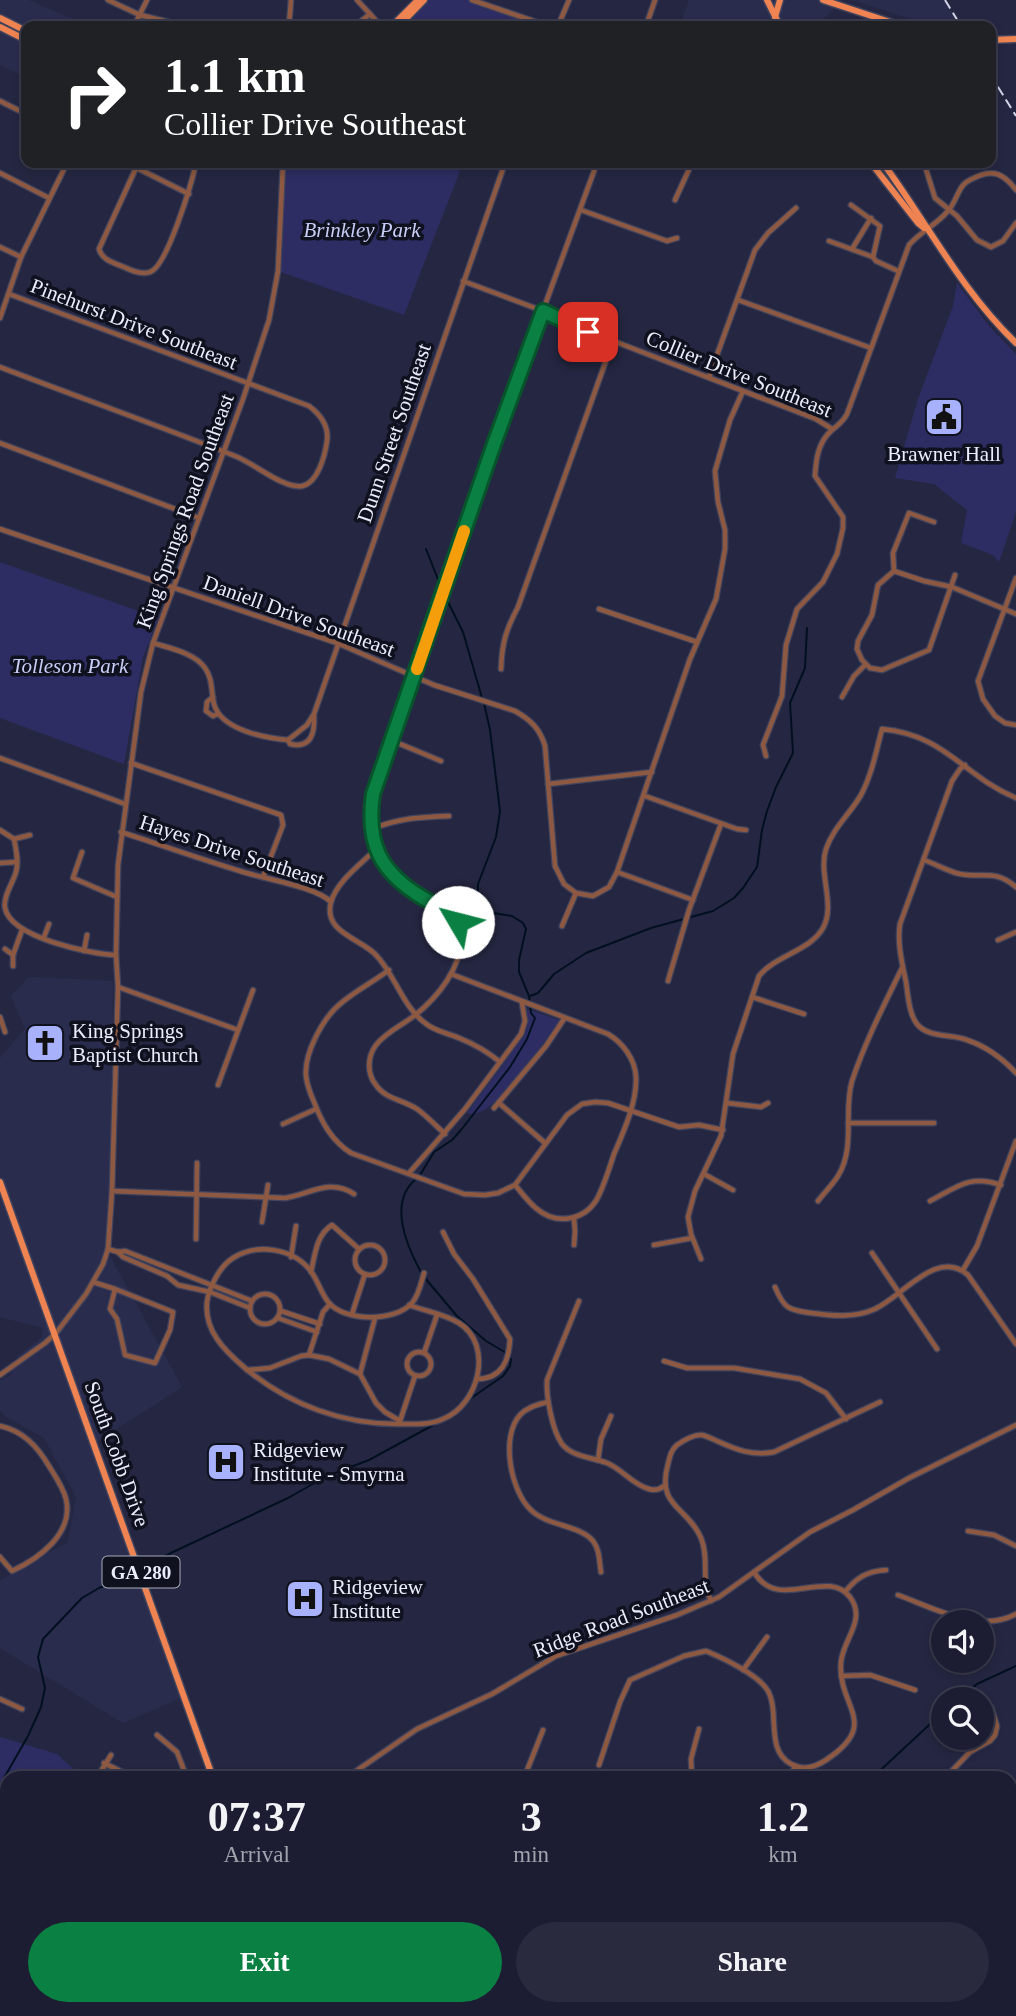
<!DOCTYPE html>
<style>
:root{--surface:#1c1d32;--page:#292a3e;--text:#f1f3f6;--muted:#a0a2ac;--line:#3a3b4d;--accent:#0b8043}
body{margin:0;font-family:Georgia,serif;background:var(--page);color:var(--text);height:100vh;display:flex;flex-direction:column;font-size:26px;white-space:nowrap}
*{box-sizing:border-box;margin:0}
p{font-size:23px;color:var(--muted)}
.icon{flex:none;width:38px;height:38px;fill:none;stroke:currentColor;stroke-width:2;stroke-linecap:round;stroke-linejoin:round}
.map{position:relative;flex:1;overflow:hidden}
.sheet{position:absolute;left:0px;top:1771px;width:1017px;height:245px;display:flex;flex-direction:column;background:var(--surface);border-radius:21px 21px 0 0;box-shadow:0 4px 10px #0003,0 0 0 2px var(--line)}
.sheet>*{flex:none}
.guide{position:absolute;left:21px;top:21px;width:975px;height:147px;border-radius:14px;box-shadow:0 4px 10px #0003,0 0 0 2px var(--line);background:#202124;color:#fff;overflow:hidden}
.buttons{position:absolute;left:931px;top:1610px;display:grid;gap:14px}
.buttons a{display:grid;place-items:center;width:63px;height:63px;border-radius:50%;background:var(--surface);box-shadow:0 4px 10px #0003,0 0 0 2px var(--line);font-size:35px}
.pin{position:absolute;display:grid;place-items:center;width:60px;height:60px;color:#fff;margin:-30px;border-radius:14px;box-shadow:0 4px 10px #0006}
.me{position:absolute;width:77px;margin:-38px;rotate:307deg;stroke-linejoin:round;filter:drop-shadow(0 0 5px #0008)}
.turn{display:flex;align-items:center;gap:24px;height:147px;padding:0 28px;font-size:32px}
.turn .icon{width:91px;height:91px;stroke-width:2.5}
.turn b{display:block;font-size:49px;line-height:60px}
.eta{display:flex;justify-content:space-evenly;align-items:center;height:119px;text-align:center}
.eta b{font-size:42px;font-weight:700;line-height:49px}
.primary-button{display:flex;gap:14px;margin-top:auto;padding:14px 28px}
.primary-button a{flex:1;height:80px;border-radius:42px;background:var(--accent);color:#fff;font-size:28px;font-weight:700;line-height:80px;text-align:center}
.primary-button a+a{background:var(--page);color:var(--text)}
.map>svg:first-child{display:block}
.built{fill:#2a2c4e}
.green{fill:#2d2d63}
.lines{fill:none;stroke-linecap:round;stroke-linejoin:round}
.stream{stroke:#001020;stroke-width:2}
.minor-casing{stroke:#41435c;stroke-width:7}
.major-casing{stroke:#41435c;stroke-width:9}
.minor{stroke:#8d5942;stroke-width:4.5}
.major{stroke:#ef8452;stroke-width:6}
.rail{stroke:#d4d6e7;stroke-width:2;stroke-dasharray:10 5;stroke-linecap:butt}
.route-casing{stroke:#07532c;stroke-width:18}
.route{stroke:#0b8043;stroke-width:12}
.slow{stroke:#f59e0b;stroke-width:12}
.labels{text-anchor:middle;stroke-width:7;stroke-linejoin:round;paint-order:stroke}
.shield{fill:#10111e;stroke:#a9abb9;stroke-width:2}
.shield-label{font-size:19px;font-weight:bold;fill:#ebedfc}
.park-label{font-size:21px;font-style:italic;fill:#c8cdf6;stroke:#10111e}
.street-label{font-size:21px;fill:#ebedfc;stroke:#10111e}
.poi-label{font-size:21px;fill:#ebedfc;stroke:#10111e;text-anchor:start}
</style>
<div class="map">
<svg width="1016" height="2016" viewBox="0 0 1016 2016">
<rect width="100%" height="100%" fill="#252742"/>
<g class="built">
<path d="M0,0H29L89,26H26V77L0,65Z"/>
<path d="M689,0H842L816,26H680Z"/>
<path d="M852,0H943L963,26H934Z"/>
<path d="M29,977L113,981L111,1189L107,1251L182,1387L95,1443L183,1697L123,1723L0,1648V1580L68,1542L76,1497L44,1438L6,1417L0,1410V1380L10,1376L18,1356L41,1338L43,1328L0,1317V1058L25,1029L11,996Z"/>
</g>
<g class="green">
<path d="M419,0H473L518,15L514,26H393Z"/>
<path d="M283,163H463L404,315L278,271Z"/>
<path d="M957,283L989,326L1016,354V512L999,562L993,555L961,543L967,510L934,484L895,478L918,399L953,306Z"/>
<path d="M0,562L158,618L143,657L124,764L0,718Z"/>
<path d="M526,1009L560,1020C546,1040 499,1107 478,1113C474,1114 471,1114 467,1113L524,1036L528,1024Z"/>
<path d="M0,1737L57,1754L83,1778H7V1866L0,1863Z"/>
<path d="M7,1999V2009H104L106,2016H2L0,2006Z"/>
</g>
<g class="lines">
<g class="stream">
<path d="M426,549L443,592L463,632L482,698"/>
<path d="M530,996L538,993L554,974L586,953L651,928L713,911L734,898L743,888L757,867L762,830L767,811L776,787L793,753L790,703L805,668L807,628"/>
<path d="M420,1175L434,1152L452,1140L461,1130L510,1067L527,1039L535,1018L531,1013L529,996L519,972V960L526,929L523,923L512,916L488,912L482,908L478,897V884L496,837L500,811L490,730L484,703"/>
<path d="M416,1179C387,1203 407,1247 422,1274"/>
<path d="M425,1278L457,1316L486,1341L508,1354L511,1359L510,1366L503,1376L467,1401"/>
<path d="M141,1569L173,1552L288,1498L327,1476L369,1460L437,1423"/>
<path d="M960,1699L977,1684L1016,1666"/>
<path d="M872,1778L943,1712"/>
<path d="M0,1785L28,1736L41,1707L45,1688L38,1657L43,1639L82,1598L99,1588L136,1572"/>
<path d="M0,1859L7,1866"/>
<path d="M37,2016V2009"/>
<path d="M372,2016L378,2009"/>
</g>
<g class="minor-casing">
<g id="minor">
<path d="M108,0L140,15L185,26"/>
<path d="M357,0L381,26"/>
<path d="M472,0L548,26"/>
<path d="M134,26L147,0"/>
<path d="M289,26L291,0"/>
<path d="M355,26L370,14"/>
<path d="M558,26L569,0"/>
<path d="M646,26L655,0"/>
<path d="M0,101L26,114"/>
<path d="M127,163L189,194"/>
<path d="M924,163L935,198L957,216L977,240L991,247L1003,241L1016,223"/>
<path d="M136,168L99,249C102,260 114,263 124,267C132,271 142,275 150,272C167,267 192,182 196,163"/>
<path d="M0,173L49,198"/>
<path d="M675,200L692,163"/>
<path d="M851,205L880,226L873,257"/>
<path d="M581,210L667,241L677,238"/>
<path d="M829,241L873,257L876,261L898,271"/>
<path d="M0,247L21,257"/>
<path d="M852,249L871,218"/>
<path d="M463,281L543,311L603,337L816,419L832,429"/>
<path d="M738,300L871,348"/>
<path d="M0,318L21,257L67,163"/>
<path d="M0,367C78,397 157,425 235,456C254,463 283,489 302,486C318,483 325,455 327,441C329,426 321,415 309,406L9,294"/>
<path d="M709,377L755,250L768,233L796,208"/>
<path d="M0,443L199,518"/>
<path d="M934,522L909,513L893,553L894,571L878,585L872,615L858,641L857,649L862,660L870,668L882,670L929,650L955,575"/>
<path d="M0,529L337,643L434,685L515,711C531,720 540,729 545,746L555,866L564,884L576,893L593,896L609,887L617,872L690,659L716,599L725,549V530L718,502L715,471L730,420L743,391"/>
<path d="M894,571L924,581L952,587L1016,614"/>
<path d="M1016,578L978,681L983,699L995,716L1005,723L1016,725"/>
<path d="M599,609L697,642"/>
<path d="M153,643C169,648 195,653 205,668C213,679 211,692 214,704C221,730 265,738 288,740L307,725L314,714L505,163"/>
<path d="M501,669C502,642 506,630 518,607L613,341"/>
<path d="M213,697L207,702L206,711L213,716L218,714"/>
<path d="M842,697L854,676L865,665"/>
<path d="M288,740L290,744C311,749 315,733 314,716"/>
<path d="M393,741L441,761"/>
<path d="M766,756L763,745L782,696L786,645L797,609L823,582L837,554L843,528V517L815,476C816,459 818,442 832,430C839,424 843,422 847,414L909,245C920,232 936,225 947,212C954,205 956,196 961,188C964,183 969,180 974,178C993,168 1004,174 1016,190"/>
<path d="M0,758L125,804"/>
<path d="M131,763L281,815L283,825L263,877"/>
<path d="M965,765L960,769L952,781L900,924C897,943 902,963 906,982C908,995 909,1014 917,1024C928,1038 952,1034 967,1040C985,1046 1003,1059 1016,1073"/>
<path d="M548,784L652,772"/>
<path d="M645,796L737,829L746,830"/>
<path d="M372,829C399,818 420,817 449,816"/>
<path d="M0,830L14,839C16,849 19,862 16,872C13,883 3,896 5,908C11,938 91,954 116,955"/>
<path d="M121,832C161,845 200,859 240,871C263,879 315,886 331,902"/>
<path d="M14,839L30,835"/>
<path d="M376,849C361,864 337,881 331,902C323,932 359,938 375,954C395,974 402,1006 425,1023C434,1031 447,1033 459,1038C474,1044 488,1052 500,1062"/>
<path d="M82,852L73,878L117,897"/>
<path d="M924,860C935,864 946,870 956,873C980,880 993,867 1016,887"/>
<path d="M0,863L17,862"/>
<path d="M617,872L693,900"/>
<path d="M562,926L576,893"/>
<path d="M44,937L49,924"/>
<path d="M998,940L1016,932"/>
<path d="M5,949L13,955"/>
<path d="M84,951L87,935"/>
<path d="M13,966V955L22,930"/>
<path d="M389,970C373,982 355,991 340,1004C323,1018 304,1053 306,1076C307,1085 310,1093 314,1102C322,1123 332,1141 351,1153L464,1194L485,1195L498,1193L515,1185L567,1115L582,1104L595,1102L608,1103L679,1127L699,1125L723,1130"/>
<path d="M451,974L608,1034C623,1043 635,1059 636,1077C637,1102 624,1131 614,1154C609,1169 604,1186 597,1199C584,1221 556,1225 537,1209C529,1203 522,1193 515,1185"/>
<path d="M668,981L689,910L721,824"/>
<path d="M118,987L238,1030"/>
<path d="M752,997L804,1014"/>
<path d="M0,1017L5,1032"/>
<path d="M218,1085L253,990"/>
<path d="M499,1103L545,1143"/>
<path d="M727,1103L761,1107L768,1103"/>
<path d="M494,1108L546,1046L564,1019"/>
<path d="M848,1123H934"/>
<path d="M283,1124L316,1109"/>
<path d="M445,1134C436,1126 427,1116 417,1109C404,1100 385,1099 376,1085C367,1074 367,1057 376,1045C385,1033 402,1025 414,1016C437,998 463,967 461,935C460,913 444,909 427,900C381,876 366,844 373,794L494,444L597,163"/>
<path d="M410,1172L465,1109L521,1034L525,1021L522,1003"/>
<path d="M704,1174L733,1190"/>
<path d="M112,1191L285,1198C310,1194 330,1178 354,1194"/>
<path d="M818,1201C825,1192 833,1184 838,1176C856,1147 843,1111 852,1081C865,1042 884,1005 902,968"/>
<path d="M930,1201C957,1187 970,1174 1001,1185"/>
<path d="M262,1222L268,1185"/>
<path d="M443,1232L454,1254L473,1279L510,1339C509,1361 502,1378 478,1379"/>
<path d="M196,1239L197,1163"/>
<path d="M574,1245L575,1231L574,1219"/>
<path d="M654,1245L692,1238"/>
<circle cx="370" cy="1260" r="15"/>
<path d="M108,1249L118,1252L125,1251L252,1301"/>
<path d="M118,1252L123,1257L167,1276L178,1285L210,1292L250,1308"/>
<path d="M872,1253L937,1349"/>
<path d="M291,1257L296,1226"/>
<path d="M701,1259L691,1234L688,1217L695,1191L721,1136L733,1054L759,976C776,955 810,951 823,928C836,905 818,874 826,849C833,828 850,814 861,795C872,774 876,752 882,729C946,735 963,776 1016,798"/>
<path d="M963,1270L977,1246L1016,1141"/>
<path d="M311,1272C315,1255 316,1235 332,1225L359,1249"/>
<path d="M93,1282L115,1289L110,1309L117,1319L125,1355L155,1363L170,1330L173,1312L115,1289"/>
<path d="M775,1287C784,1309 789,1310 811,1313C833,1316 855,1318 875,1309C904,1295 937,1248 968,1275L1016,1344"/>
<circle cx="265" cy="1309" r="15"/>
<path d="M579,1301L547,1380C546,1396 552,1430 562,1444C572,1457 592,1457 607,1463C622,1469 633,1485 649,1489C655,1491 659,1490 664,1486"/>
<path d="M409,1305C425,1311 445,1314 459,1323C494,1345 479,1405 443,1419C430,1425 415,1424 401,1424C344,1425 289,1405 245,1368C225,1351 204,1331 207,1302C209,1287 220,1266 233,1258C257,1243 292,1248 310,1270C318,1280 321,1294 329,1303C346,1322 395,1322 412,1303C419,1295 421,1283 424,1273"/>
<path d="M281,1311L320,1324"/>
<path d="M352,1314L365,1274"/>
<path d="M278,1318L317,1332"/>
<circle cx="419" cy="1364" r="12"/>
<path d="M424,1353L437,1315"/>
<path d="M309,1355L323,1312L330,1304"/>
<path d="M664,1361L687,1368H734L800,1379L826,1393L846,1419"/>
<path d="M247,1370L270,1368L301,1356L309,1355L329,1359L360,1374L376,1403L385,1412L400,1421"/>
<path d="M360,1374L375,1318"/>
<path d="M0,1375L45,1343L56,1333L86,1294L103,1264L108,1249L112,1191L118,987L116,955L118,865L141,692L153,643L243,399L269,320L278,271L283,163"/>
<path d="M548,1402C538,1404 527,1407 520,1415C500,1437 511,1492 531,1510C547,1526 580,1525 593,1541C600,1550 599,1561 601,1572"/>
<path d="M400,1421L415,1376"/>
<path d="M0,1426C23,1431 37,1446 49,1466C55,1476 63,1487 66,1499C74,1534 38,1559 12,1571L0,1557"/>
<path d="M598,1460L601,1439L611,1416"/>
<path d="M968,1531L994,1535L1016,1546"/>
<path d="M845,1592C856,1578 867,1571 886,1570"/>
<path d="M898,1595C934,1608 979,1634 1016,1614"/>
<path d="M711,1601C700,1578 710,1560 701,1538C687,1506 656,1507 668,1464C670,1456 671,1450 677,1445C684,1440 693,1434 702,1435C707,1436 712,1439 717,1441C737,1450 752,1456 774,1452L880,1402"/>
<path d="M743,1670L767,1637"/>
<path d="M841,1676L870,1675L915,1690"/>
<path d="M0,1699L22,1709"/>
<path d="M157,1735L177,1752L187,1778"/>
<path d="M111,1755L101,1771L108,1776L114,1768"/>
<path d="M104,1763L134,1778"/>
<path d="M599,1765L620,1702L630,1680L684,1656L706,1651C723,1658 759,1675 768,1691C780,1713 765,1750 791,1764C804,1771 815,1767 826,1760C882,1723 837,1707 841,1662C843,1639 867,1620 850,1597C826,1567 778,1613 754,1572"/>
<path d="M346,1778L417,1729L492,1694L556,1656L677,1615L719,1597L810,1532L853,1510L909,1478L1016,1425"/>
<path d="M524,1778L543,1730"/>
<path d="M692,1778L691,1759L699,1729"/>
<path d="M790,1778L795,1766"/>
<path d="M945,1778L970,1752L990,1741L995,1735L997,1726L991,1707"/>
<path d="M1010,1899L1014,1912L1010,1927"/>
<path d="M1010,1987L1016,1985"/>
<path d="M155,2009L157,2016"/>
<path d="M230,2009L233,2016"/>
<path d="M563,2009L569,2011"/>
<path d="M978,2009L992,2016"/>
<path d="M330,2012L341,2011L357,2016"/>
<path d="M473,2016L479,2009"/>
<path d="M933,2016L953,2009"/>
</g>
</g>
<g class="major-casing">
<g id="major">
<path d="M767,0L780,26"/>
<path d="M823,0L902,26"/>
<path d="M775,17L780,0"/>
<path d="M0,18L26,31"/>
<path d="M392,26L418,0"/>
<path d="M399,26L424,0"/>
<path d="M0,27L26,40"/>
<path d="M990,40L1016,39"/>
<path d="M871,163L918,223L924,228"/>
<path d="M883,163C927,223 961,290 1016,343"/>
<path d="M0,1182L213,1778"/>
<path d="M296,2009L298,2016"/>
</g>
</g>
<use href="#minor" class="minor"/>
<use href="#major" class="major"/>
<g class="rail">
<path d="M945,0L961,26"/>
<path d="M990,74L1016,116"/>
</g>
</g>
<g class="lines">
<g class="route-casing">
<path id="route" d="M458,922C448,908 437,906 423,898C380,872 366,844 373,794L494,444L543,311L588,332"/>
</g>
<use href="#route" class="route"/>
<path class="slow" d="M417,669L464,531"/>
</g>
<defs>
<g id="civic-square" transform="scale(2.0125)"><rect x="-9" y="-9" width="18" height="18" rx="4" fill="#a7b1fc" stroke="#10111e"/><path d="M-.6-6.5H3V-4.5H.6V-3L4-1V1h2V6H-6V1h2V-1L-.6-3ZM-1.2 2.5V6h2.4V2.5Z" fill="#111"/></g>
<g id="church-square" transform="scale(2.0125)"><rect x="-9" y="-9" width="18" height="18" rx="4" fill="#a7b1fc" stroke="#10111e"/><path d="M-1.2-6h2.4v3.5h3.3v2.4h-3.3V6h-2.4V-.1h-3.3v-2.4h3.3Z" fill="#111"/></g>
<g id="hospital-square" transform="scale(2.0125)"><rect x="-9" y="-9" width="18" height="18" rx="4" fill="#a7b1fc" stroke="#10111e"/><path d="M-5-5h3v3.5h4V-5h3V5h-3V1.5h-4V5h-3Z" fill="#111"/></g>
</defs>
<g fill-rule="evenodd">
<use href="#civic-square" x="944" y="417"/>
<use href="#church-square" x="45" y="1043"/>
<use href="#hospital-square" x="226" y="1462"/>
<use href="#hospital-square" x="305" y="1599"/>
</g>
<g class="labels">
<rect class="shield" x="102.5" y="1556.5" width="77" height="31" rx="5"/>
<g class="shield-label">
<text x="141" y="1579">GA 280</text>
</g>
<g class="park-label">
<text x="362" y="237">Brinkley Park</text>
<text x="70" y="673">Tolleson Park</text>
</g>
<g class="street-label">
<text transform="translate(134 324) rotate(21)" y="7">Pinehurst Drive Southeast</text>
<text transform="translate(739 374) rotate(22)" y="7">Collier Drive Southeast</text>
<text transform="translate(394 433) rotate(-71)" y="7">Dunn Street Southeast</text>
<text transform="translate(185 511) rotate(-70)" y="7">King Springs Road Southeast</text>
<text transform="translate(299 616) rotate(20)" y="7">Daniell Drive Southeast</text>
<text transform="translate(232 851) rotate(18)" y="7">Hayes Drive Southeast</text>
<text transform="translate(117 1454) rotate(70)" y="7">South Cobb Drive</text>
<text transform="translate(621 1618) rotate(-21)" y="7">Ridge Road Southeast</text>
</g>
<g class="poi-label">
<text x="944" y="461" text-anchor="middle">Brawner Hall</text>
<text x="72" y="1038">King Springs<tspan x="72" dy="24">Baptist Church</tspan></text>
<text x="253" y="1457">Ridgeview<tspan x="253" dy="24">Institute - Smyrna</tspan></text>
<text x="332" y="1594">Ridgeview<tspan x="332" dy="24">Institute</tspan></text>
</g>
</g>
</svg>
<div class="buttons">
<a><svg class="icon" aria-label="sound" viewBox="0 0 24 24"><path d="M4 9h4l5-4v14l-5-4H4zM17 9q2 3 0 6"/></svg></a>
<a><svg class="icon" aria-label="search" viewBox="0 0 24 24"><circle cx="10" cy="10" r="6"/><path d="M15 15l6 6"/></svg></a>
</div>
<div class="pin" style="left:588px;top:332px;background:#d93025"><svg class="icon" aria-label="arrive" viewBox="0 0 24 24"><path d="M6 21V4h12l-3 4 3 4H6"/></svg></div>
<svg class="me" style="left:458px;top:922px" viewBox="-20 -20 40 40"><circle r="19" fill="#fff"/><path d="M0-13L10 11 0 6-10 11z" fill="#0b8043"/></svg>
<div class="guide">
<div class="turn"><svg class="icon" aria-label="right" viewBox="0 0 24 24"><path d="M7 20v-9h11M14 6l5 5-5 5"/></svg><div><b>1.1 km</b>Collier Drive Southeast</div></div>
</div>
<section class="sheet">
<div class="eta">
<div><b>07:37</b><p>Arrival</p></div>
<div><b>3</b><p>min</p></div>
<div><b>1.2</b><p>km</p></div>
</div>
<div class="primary-button"><a>Exit</a><a>Share</a></div>
</section>
</div>
